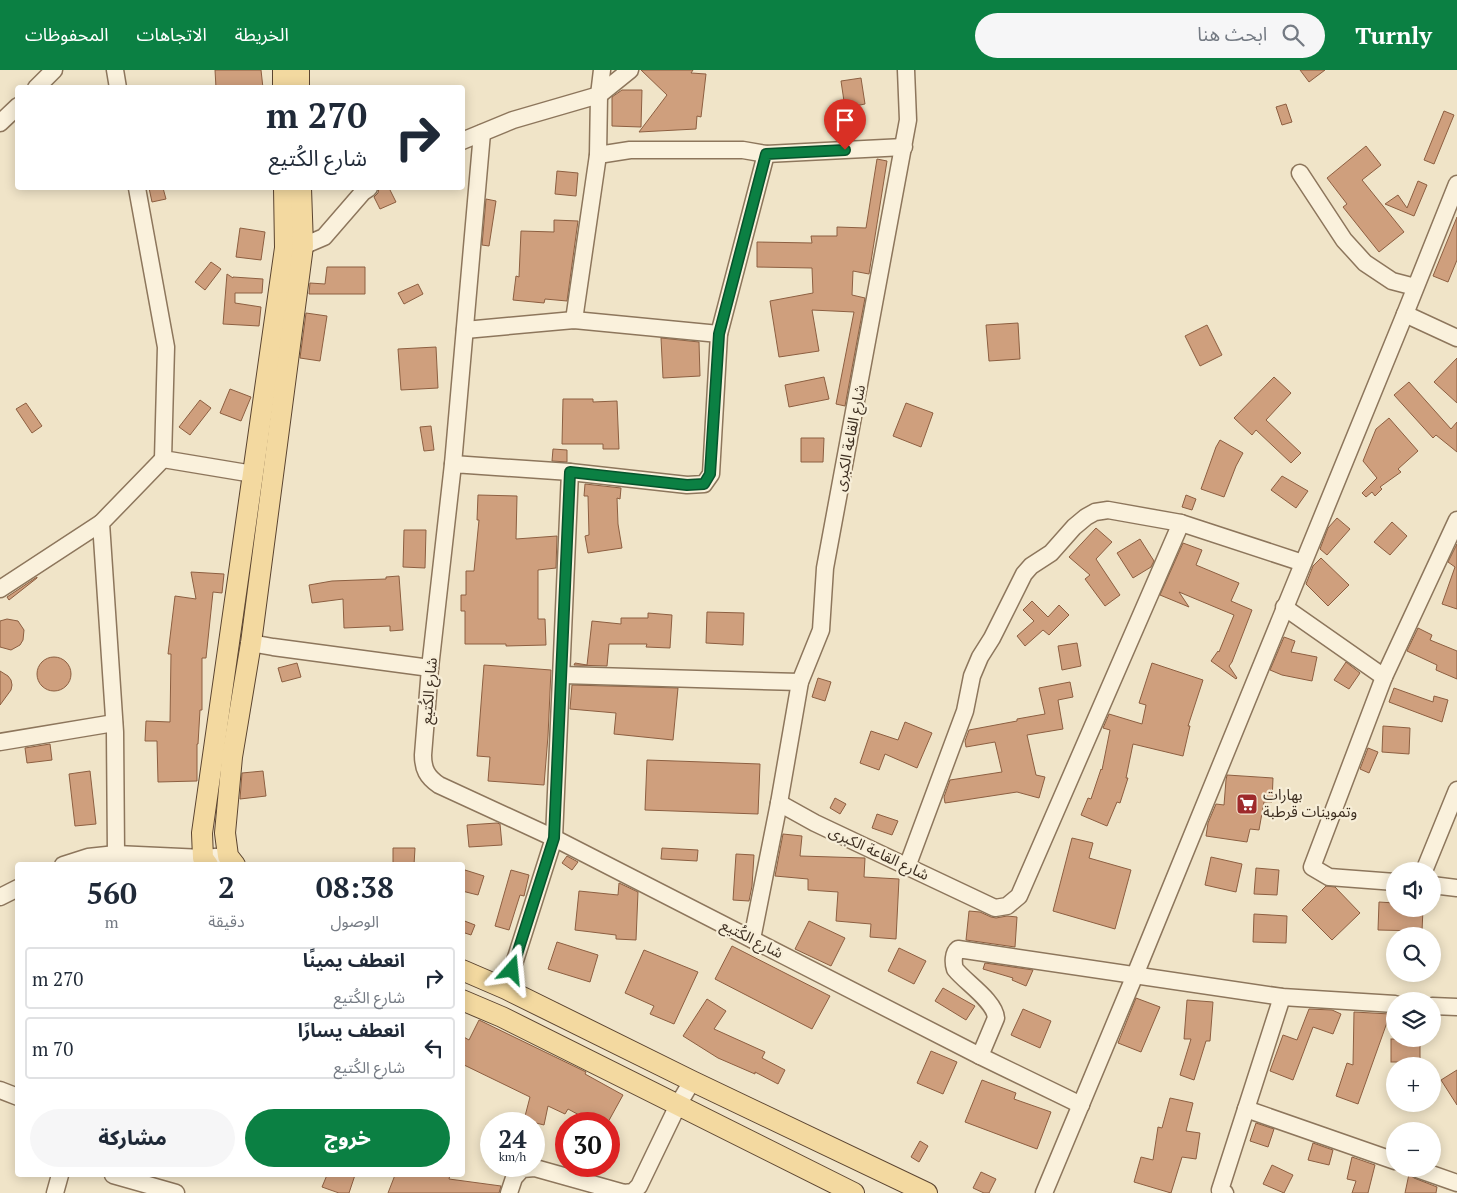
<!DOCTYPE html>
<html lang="ar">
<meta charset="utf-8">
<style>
:root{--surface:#fff;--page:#f6f6f7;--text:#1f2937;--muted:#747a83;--line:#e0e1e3;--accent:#0b8043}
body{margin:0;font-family:"PT Serif","Noto Sans Arabic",serif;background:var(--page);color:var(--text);direction:rtl;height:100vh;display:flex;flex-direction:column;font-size:19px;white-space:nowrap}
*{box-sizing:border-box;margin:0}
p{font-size:16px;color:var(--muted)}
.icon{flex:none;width:28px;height:28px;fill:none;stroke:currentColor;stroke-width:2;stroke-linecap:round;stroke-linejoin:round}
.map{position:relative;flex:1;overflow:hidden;direction:ltr}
.panel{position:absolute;left:15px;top:792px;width:450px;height:315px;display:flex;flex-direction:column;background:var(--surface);border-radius:5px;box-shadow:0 2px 12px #0003;direction:rtl}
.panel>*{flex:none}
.banner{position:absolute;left:15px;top:15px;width:450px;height:105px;border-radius:5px;box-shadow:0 2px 12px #0003;direction:rtl;background:#fff;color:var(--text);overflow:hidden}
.fabs{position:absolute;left:1386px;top:792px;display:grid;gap:10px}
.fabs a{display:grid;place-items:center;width:55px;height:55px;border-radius:50%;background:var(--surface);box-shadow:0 2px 12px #0003;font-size:25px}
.speed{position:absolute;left:480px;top:1042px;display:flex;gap:10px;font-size:25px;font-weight:700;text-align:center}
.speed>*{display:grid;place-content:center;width:65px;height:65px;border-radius:50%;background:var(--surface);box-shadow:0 2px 12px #0003;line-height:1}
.speed small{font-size:12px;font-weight:400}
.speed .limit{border:8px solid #d22;background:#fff;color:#111}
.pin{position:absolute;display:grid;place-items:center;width:42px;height:42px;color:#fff;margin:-51px -21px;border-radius:50% 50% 50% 0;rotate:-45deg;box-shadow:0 0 5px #0007}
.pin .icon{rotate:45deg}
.me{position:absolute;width:55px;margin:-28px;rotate:18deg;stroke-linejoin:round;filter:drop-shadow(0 0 4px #0008)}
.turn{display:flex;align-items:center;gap:18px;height:105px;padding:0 15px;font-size:22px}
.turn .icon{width:65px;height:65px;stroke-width:2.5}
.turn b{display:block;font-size:35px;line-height:42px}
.eta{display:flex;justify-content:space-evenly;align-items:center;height:85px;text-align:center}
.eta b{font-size:30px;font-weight:800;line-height:35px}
.cta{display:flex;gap:10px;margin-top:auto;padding:10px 15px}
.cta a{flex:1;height:58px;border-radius:30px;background:var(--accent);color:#fff;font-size:20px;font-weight:800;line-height:58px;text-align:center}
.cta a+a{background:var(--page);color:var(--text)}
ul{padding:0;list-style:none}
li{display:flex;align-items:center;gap:15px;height:62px;margin:0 10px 8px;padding:0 5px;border:2px solid var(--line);border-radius:5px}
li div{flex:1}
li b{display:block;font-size:19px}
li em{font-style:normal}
header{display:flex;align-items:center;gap:30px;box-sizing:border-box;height:70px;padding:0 25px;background:var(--accent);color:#fff}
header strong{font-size:24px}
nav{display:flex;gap:28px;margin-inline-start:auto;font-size:18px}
.search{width:350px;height:45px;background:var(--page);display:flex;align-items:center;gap:12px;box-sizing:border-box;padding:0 18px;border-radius:28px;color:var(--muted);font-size:19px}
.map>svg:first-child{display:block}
.building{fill:#cf9f7d;stroke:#8d5f41}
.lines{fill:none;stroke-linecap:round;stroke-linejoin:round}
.minor-casing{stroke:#8d765c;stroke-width:19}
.major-casing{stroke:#5b4430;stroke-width:22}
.minor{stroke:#faf1dc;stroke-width:16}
.major{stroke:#f3d9a0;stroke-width:20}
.route-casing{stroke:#07532c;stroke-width:12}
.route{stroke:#0b8043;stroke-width:9}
.labels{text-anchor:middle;stroke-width:4.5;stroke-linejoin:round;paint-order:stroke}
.street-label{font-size:15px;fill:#3d2e20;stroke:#f7eed8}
.poi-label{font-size:15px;fill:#3d2e20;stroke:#f7eed8;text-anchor:start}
</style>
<header>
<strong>Turnly</strong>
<div class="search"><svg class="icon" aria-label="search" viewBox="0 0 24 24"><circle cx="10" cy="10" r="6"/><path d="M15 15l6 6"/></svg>ابحث هنا</div>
<nav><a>الخريطة</a><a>الاتجاهات</a><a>المحفوظات</a></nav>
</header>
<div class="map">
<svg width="1457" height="1123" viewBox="0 0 1457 1123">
<rect width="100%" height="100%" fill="#f0e4c8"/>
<g class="building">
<path d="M215,0H261L263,18H216Z"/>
<path d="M641,0H693L691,3L706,4L701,47L697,46L696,59L639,62L667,25Z"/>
<path d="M1300,0H1325L1309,12Z"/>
<path d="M861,8L865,34L845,38L841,11Z"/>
<path d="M622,20H642L641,57L612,56V27Z"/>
<path d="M1286,34L1292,52L1282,55L1276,37Z"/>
<path d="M1444,41L1454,45L1434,94L1424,90Z"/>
<path d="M1366,76L1381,95L1362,110L1404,162L1379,182L1343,137L1347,134L1327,108Z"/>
<path d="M877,89L887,91L869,204L853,201L852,225L865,228L845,336L836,334L854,242L812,240L819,281L779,287L770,231L813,223L812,198L757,197V172L812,173L811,166H837V157L866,158Z"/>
<path d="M557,101L578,103L576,126L555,124Z"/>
<path d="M1418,111L1427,115L1414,146L1385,134L1398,125L1407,138Z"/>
<path d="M149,118H163L166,129L152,132Z"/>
<path d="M379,118H389L396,132L380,139L374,127L378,123Z"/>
<path d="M486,129L496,131L489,176L482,175Z"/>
<path d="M1457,147V190L1448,212L1433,206Z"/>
<path d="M554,150L578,151L567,231L545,229L544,233L513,230L516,206L519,207L521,161L554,162Z"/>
<path d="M240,158L265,162L261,190L236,187Z"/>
<path d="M211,192L221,199L205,220L195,212Z"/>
<path d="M327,197H365V224H309L310,213L325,214Z"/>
<path d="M227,204L233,208V207L263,209L262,223H235V233L261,237L259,256L223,254Z"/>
<path d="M418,214L423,224L404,234L398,223Z"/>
<path d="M306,243L327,246L320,291L300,288Z"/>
<path d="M1018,253L1020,289L989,291L986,255Z"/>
<path d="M1207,255L1222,285L1200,296L1185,266Z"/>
<path d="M661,268L699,272L700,306L663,308Z"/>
<path d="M436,277L438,318L401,320L398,279Z"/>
<path d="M1457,288V333L1434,312Z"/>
<path d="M824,307L829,329L789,337L785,315Z"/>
<path d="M1274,307L1291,323L1266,350L1301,383L1291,393L1256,360L1252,365L1234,348Z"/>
<path d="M1409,312L1451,359L1457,352V382L1436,365L1433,368L1394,325Z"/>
<path d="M230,319L251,327L241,351L220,343Z"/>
<path d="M563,329H593V332L617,331L619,379H603V374H562Z"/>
<path d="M200,330L211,338L190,365L179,357Z"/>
<path d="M26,333L42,356L32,363L16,339Z"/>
<path d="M906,333L933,343L921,377L893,366Z"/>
<path d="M1389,348L1418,381L1398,399L1401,402L1380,417L1382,419L1375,426L1372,422L1366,427L1362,423L1377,408L1363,391L1376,359Z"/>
<path d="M431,356L434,380L424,381L420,357Z"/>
<path d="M801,368H824L823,392H801Z"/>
<path d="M1220,370L1243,383L1236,396L1224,427L1201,419L1216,377Z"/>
<path d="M553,379L567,380V392L552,391Z"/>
<path d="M1282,406L1308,421L1296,438L1271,420Z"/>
<path d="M585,414L621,418L620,429L617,428L618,454L622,478L588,483L585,466L589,465L588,426H584Z"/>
<path d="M478,425L517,426L516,469L557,466L556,498L538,500V549H545L546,575L506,576V574H465V541H461V525H466V501H474L479,450H477Z"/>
<path d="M1186,425L1196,429L1192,440L1182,437Z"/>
<path d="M1337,448L1350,459L1327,485L1320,479L1328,458Z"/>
<path d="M1392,452L1407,466L1390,485L1374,472Z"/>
<path d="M1096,458L1112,472L1096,489L1120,525L1105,536L1085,509L1090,505L1069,487Z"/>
<path d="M404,460H426L425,498L403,497Z"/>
<path d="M1140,469L1154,491L1151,497L1133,508L1117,483Z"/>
<path d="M1183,473L1202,480L1196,495L1239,513L1231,531L1252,540L1232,592L1229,596L1237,608L1236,609L1211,591L1218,581L1219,582L1234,545L1179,522L1189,537L1160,525Z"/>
<path d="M1457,474V539L1442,534L1455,497L1448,492Z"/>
<path d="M1321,488L1349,515L1328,536L1306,514L1313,496Z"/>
<path d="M191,502L224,504L222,523L213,522L206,588H202V640H200L198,674H197V711L158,712L157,671H145L146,651L170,652L171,584H168L175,526L196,529Z"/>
<path d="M399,506L403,560L390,561V556L344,558L343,529L312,533L309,515L332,511L386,509V507Z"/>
<path d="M37,507V508L9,530L7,527Z"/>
<path d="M1032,531L1048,547L1059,535L1069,545L1049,565L1043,560L1025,576L1017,566L1034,551L1023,540Z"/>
<path d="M707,542L744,543L743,575L706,573Z"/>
<path d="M648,543L672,545L670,578L646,577L647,574H609L607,596L574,595L575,593L587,595L592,551L621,554V548H648Z"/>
<path d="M7,549L18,551L24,560L23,570L20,575L11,580L0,577V551Z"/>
<path d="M1418,558L1432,565L1430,570L1457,581V609L1436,600L1437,595L1407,581Z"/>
<path d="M1284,567L1295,571L1291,582L1317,587L1312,611L1282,605L1270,600Z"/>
<path d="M1077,573L1081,596L1062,600L1058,576Z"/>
<circle cx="54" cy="604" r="17"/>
<path d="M1346,592L1360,603L1349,619L1334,610Z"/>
<path d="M297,593L301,607L282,612L278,598Z"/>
<path d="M1152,593L1203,610L1188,656H1190L1183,686L1133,674L1126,708H1128L1120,733L1117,732L1107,756L1081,745L1088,728L1091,729L1101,699L1102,700L1110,660L1103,658L1109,644L1142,654L1146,635L1139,633Z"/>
<path d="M484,595L551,600L548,666L544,715L488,711L490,687L477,686Z"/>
<path d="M0,601L8,606L11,610L12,615L11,620L0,635Z"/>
<path d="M818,608L831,612L825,631L812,627Z"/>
<path d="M1070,612L1073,627L1058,630L1063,659L1027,665L1036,705L1045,707L1039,728L1017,722L945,733L944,727L950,710L1002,702L995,672L966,677L965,671L969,660L1017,651V649L1045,644L1039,618Z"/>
<path d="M572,615L678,618L673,670L614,664L616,643L570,639Z"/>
<path d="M1394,618L1433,632L1434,626L1448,630L1442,652L1389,632Z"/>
<path d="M905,652L932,663L917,698L885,684L879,700L860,693L871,661L898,670Z"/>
<path d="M1383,656L1410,658L1409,684L1382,682Z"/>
<path d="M50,674L52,690L27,693L25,678Z"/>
<path d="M1368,678L1378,682L1369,703L1360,699Z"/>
<path d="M647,690L760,694L758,744L645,740Z"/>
<path d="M90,701L96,754L75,756L69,704Z"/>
<path d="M263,701L266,726L240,729L242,703Z"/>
<path d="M1227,705L1273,708L1272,732H1264L1259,760L1250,759L1247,772L1206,766L1208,753L1216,734L1224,735L1226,710Z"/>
<path d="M835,728L846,734L840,744L830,738Z"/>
<path d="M877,744L898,751L892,765L872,758Z"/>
<path d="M497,753L500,754L502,775L469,777L467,755Z"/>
<path d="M783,764L802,766L800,786L865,788L864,807L899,809L896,869L870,867L871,854L836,851L838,822L808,820V809L775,806Z"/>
<path d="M1072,768L1093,773L1089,788L1131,800L1115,859L1053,841Z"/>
<path d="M393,778H415L414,795H393Z"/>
<path d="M662,778L698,780L697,791L661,789Z"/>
<path d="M736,784L754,785L752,816L749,831L733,830Z"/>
<path d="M567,786L578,792L572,800L562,793Z"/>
<path d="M1211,787L1242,794L1236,822L1205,815Z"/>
<path d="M1256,798L1279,800L1277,825L1254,824Z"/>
<path d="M465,800L484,806L478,825L462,821V810Z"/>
<path d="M511,800L529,805L524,826L520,825L509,860L495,856Z"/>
<path d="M619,813L638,822L636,870L616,869V865L575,860L579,821L618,825Z"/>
<path d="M1326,816L1335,817L1360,843L1332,870L1302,840Z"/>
<path d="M1379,832L1395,833V839H1423L1422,861L1378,860Z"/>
<path d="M969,841L980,842L991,847L996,848L1007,846L1017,847L1015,877L966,870Z"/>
<path d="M1254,844L1287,846L1286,873L1253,872Z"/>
<path d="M462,850L475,855L471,865L462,862Z"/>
<path d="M809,851L845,868L831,896L795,879Z"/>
<path d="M557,872L598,885L590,912L548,899Z"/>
<path d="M732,876L830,926L812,959L715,909Z"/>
<path d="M899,878L926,891L914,914L888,901Z"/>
<path d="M644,880L698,902L674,954L650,944L654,936L625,923Z"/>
<path d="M985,893L1033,900L1026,916L1012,910L1013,908L983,899Z"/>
<path d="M943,918L975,936L966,950L935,931Z"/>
<path d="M1136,928L1160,937L1141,982L1118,973Z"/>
<path d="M707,929L726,941L714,959L765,982L762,988L785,1000L778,1014L755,1002V1004L718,988L683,966Z"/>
<path d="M1187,930L1213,932L1210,971H1206L1194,1010L1180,1005L1191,969H1184Z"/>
<path d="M1023,939L1051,951L1040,978L1011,965Z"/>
<path d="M1309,939L1332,940L1341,944L1333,964L1313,957L1293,1010L1270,1001L1283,965L1297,970Z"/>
<path d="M1354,942L1390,944L1358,1034L1336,1026L1347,993L1353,995Z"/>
<path d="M479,950L586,1002L585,1004L623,1025L607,1054H596L568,1039L565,1044L548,1036L544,1055L524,1050L530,1027L462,994V966L469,970Z"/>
<rect x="1391" y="969" width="29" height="23"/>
<path d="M931,981L957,992L943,1024L917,1013Z"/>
<path d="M1457,1000V1035L1441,1010Z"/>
<path d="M982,1010L1016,1023L1014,1029L1051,1042L1037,1079L965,1052Z"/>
<path d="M1170,1028L1193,1033L1186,1061L1200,1063L1196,1089L1182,1087L1171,1123L1134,1112L1141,1087L1153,1090L1158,1057L1162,1058Z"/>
<path d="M1256,1053L1274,1059L1268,1077L1250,1071Z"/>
<path d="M920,1071L928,1076L919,1092L911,1087Z"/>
<path d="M1313,1073L1333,1080L1329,1095L1308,1090Z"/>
<path d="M1352,1087L1375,1095L1368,1123H1352L1356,1111L1347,1109Z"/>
<path d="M1272,1095L1293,1105L1284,1123L1263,1114Z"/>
<path d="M981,1102L996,1109L989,1123H984L973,1118Z"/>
<path d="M1409,1104L1414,1108L1437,1117L1436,1123H1405Z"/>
<path d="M327,1105H355L349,1123H339L322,1117Z"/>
<path d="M395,1105H450L449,1109L501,1116L499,1123H388Z"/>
</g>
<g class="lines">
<g class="minor-casing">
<g id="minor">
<path d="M115,0L118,18"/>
<path d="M36,18L54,0"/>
<path d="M0,53L18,36"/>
<path d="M462,71L513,50L599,25L630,0"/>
<path d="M766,84L719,264L711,404L704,414L687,415L570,402L453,394L430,598L423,685C423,699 427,707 439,715L554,768L980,986L1081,1035"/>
<path d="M598,85L630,80H743L766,84L904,77"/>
<path d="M1300,103L1344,170L1365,193L1392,211L1415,217"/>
<path d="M137,118L166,277L163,389L253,404"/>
<path d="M303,176L324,167L363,122L369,118"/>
<path d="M1405,244L1457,268"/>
<path d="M574,250L598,85L599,25L602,0"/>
<path d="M465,260L574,250L719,264"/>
<path d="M453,394L482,63"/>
<path d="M0,519L101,453"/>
<path d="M1284,537L1384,607"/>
<path d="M251,573L273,577L430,598"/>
<path d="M562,605L800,612"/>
<path d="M0,672L114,653"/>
<path d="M779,733L815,753L995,838L1007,836L1019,826L1181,453"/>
<path d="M116,784L115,662L101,453L163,389"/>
<path d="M63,795L88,787L116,784L203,788L228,786"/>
<path d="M907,797L965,641L972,606L980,587L992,568L1024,504L1031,496L1051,483L1074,457L1086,447L1095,442L1108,440L1181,453L1303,493"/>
<path d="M1424,801L1457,720"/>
<path d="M1395,812L1329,807L1312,797L1384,607L1457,450"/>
<path d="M1432,815L1457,818"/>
<path d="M0,827L18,818"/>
<path d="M752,869L779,733L800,612L821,560L825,498L908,50L906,0"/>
<path d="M506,919L554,768L570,402"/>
<path d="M1432,936L1457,937"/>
<path d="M980,986L996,948C995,931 965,912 955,899C953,893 953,883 958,879L1282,927L1395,934"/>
<path d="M0,1020L18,1027"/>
<path d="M1246,1039L1395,1091"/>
<path d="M1417,1099L1457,1113"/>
<path d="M113,1105L176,1123"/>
<path d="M55,1123L60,1105"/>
<path d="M509,1123L514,1108L522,1099L535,1098L624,1123L633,1122L639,1116L678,1035L692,1011"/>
<path d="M1044,1123L1135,905L1405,244L1457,114"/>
<path d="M1225,1123L1220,1120L1282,927"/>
</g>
</g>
<g class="major-casing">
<g id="major">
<path d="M283,0V18"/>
<path d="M299,0V18"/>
<path d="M208,795L203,788L202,763L285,178L284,118"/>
<path d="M235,795L228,786L225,763L232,687L251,573L303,176L301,118"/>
<path d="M462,900L506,919L692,1011L927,1123"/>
<path d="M462,930L502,947L854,1123"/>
</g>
</g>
<use href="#minor" class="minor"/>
<use href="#major" class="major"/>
</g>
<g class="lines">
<g class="route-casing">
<path id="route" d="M512,900L554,768L570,402L687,415L704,414L710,404L719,264L766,84L845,80"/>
</g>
<use href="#route" class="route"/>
</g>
<defs>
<g id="supermarket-square" transform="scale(1.125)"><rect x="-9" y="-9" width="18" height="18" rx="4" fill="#9e2a2b" stroke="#f7eed8"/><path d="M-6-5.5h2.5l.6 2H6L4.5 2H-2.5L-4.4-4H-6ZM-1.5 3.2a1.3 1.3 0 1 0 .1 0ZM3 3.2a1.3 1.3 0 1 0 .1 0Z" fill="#fff"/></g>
</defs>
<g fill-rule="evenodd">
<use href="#supermarket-square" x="1247" y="734"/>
</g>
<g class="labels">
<g class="street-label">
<text transform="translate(850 368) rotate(-79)" y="5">شارع القاعة الكبرى</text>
<text transform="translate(429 621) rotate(-85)" y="5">شارع الكُتيع</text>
<text transform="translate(879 783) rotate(25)" y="5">شارع القاعة الكبرى</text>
<text transform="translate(752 869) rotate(27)" y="5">شارع الكُتيع</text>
</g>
<g class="poi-label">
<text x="1263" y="730">بهارات<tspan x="1263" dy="17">وتموينات قرطبة</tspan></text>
</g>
</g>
</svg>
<div class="fabs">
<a><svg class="icon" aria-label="sound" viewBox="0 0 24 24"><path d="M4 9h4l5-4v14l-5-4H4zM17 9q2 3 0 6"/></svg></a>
<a><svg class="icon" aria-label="search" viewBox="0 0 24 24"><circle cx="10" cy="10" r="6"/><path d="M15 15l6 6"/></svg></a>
<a><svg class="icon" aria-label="layers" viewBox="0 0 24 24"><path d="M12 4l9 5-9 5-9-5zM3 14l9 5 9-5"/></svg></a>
<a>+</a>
<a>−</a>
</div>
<div class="speed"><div>24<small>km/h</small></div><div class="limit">30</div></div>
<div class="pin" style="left:845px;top:80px;background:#d93025"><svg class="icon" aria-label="arrive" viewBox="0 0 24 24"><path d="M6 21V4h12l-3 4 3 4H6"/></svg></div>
<svg class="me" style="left:512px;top:900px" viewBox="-20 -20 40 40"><path d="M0-17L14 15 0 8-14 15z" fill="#0b8043" stroke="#fff" stroke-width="4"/></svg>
<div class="banner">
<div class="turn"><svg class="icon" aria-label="right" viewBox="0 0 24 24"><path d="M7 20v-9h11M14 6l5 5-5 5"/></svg><div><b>270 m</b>شارع الكُتيع</div></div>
</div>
<section class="panel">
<div class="eta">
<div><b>08:38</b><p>الوصول</p></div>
<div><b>2</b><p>دقيقة</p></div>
<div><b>560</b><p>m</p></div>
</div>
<ul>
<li><svg class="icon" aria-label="right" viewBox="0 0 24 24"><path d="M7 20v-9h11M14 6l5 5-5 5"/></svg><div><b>انعطف يمينًا</b><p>شارع الكُتيع</p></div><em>270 m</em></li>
<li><svg class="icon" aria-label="left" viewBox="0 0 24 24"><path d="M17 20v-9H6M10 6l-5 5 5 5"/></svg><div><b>انعطف يسارًا</b><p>شارع الكُتيع</p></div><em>70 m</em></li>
</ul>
<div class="cta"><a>خروج</a><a>مشاركة</a></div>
</section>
</div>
